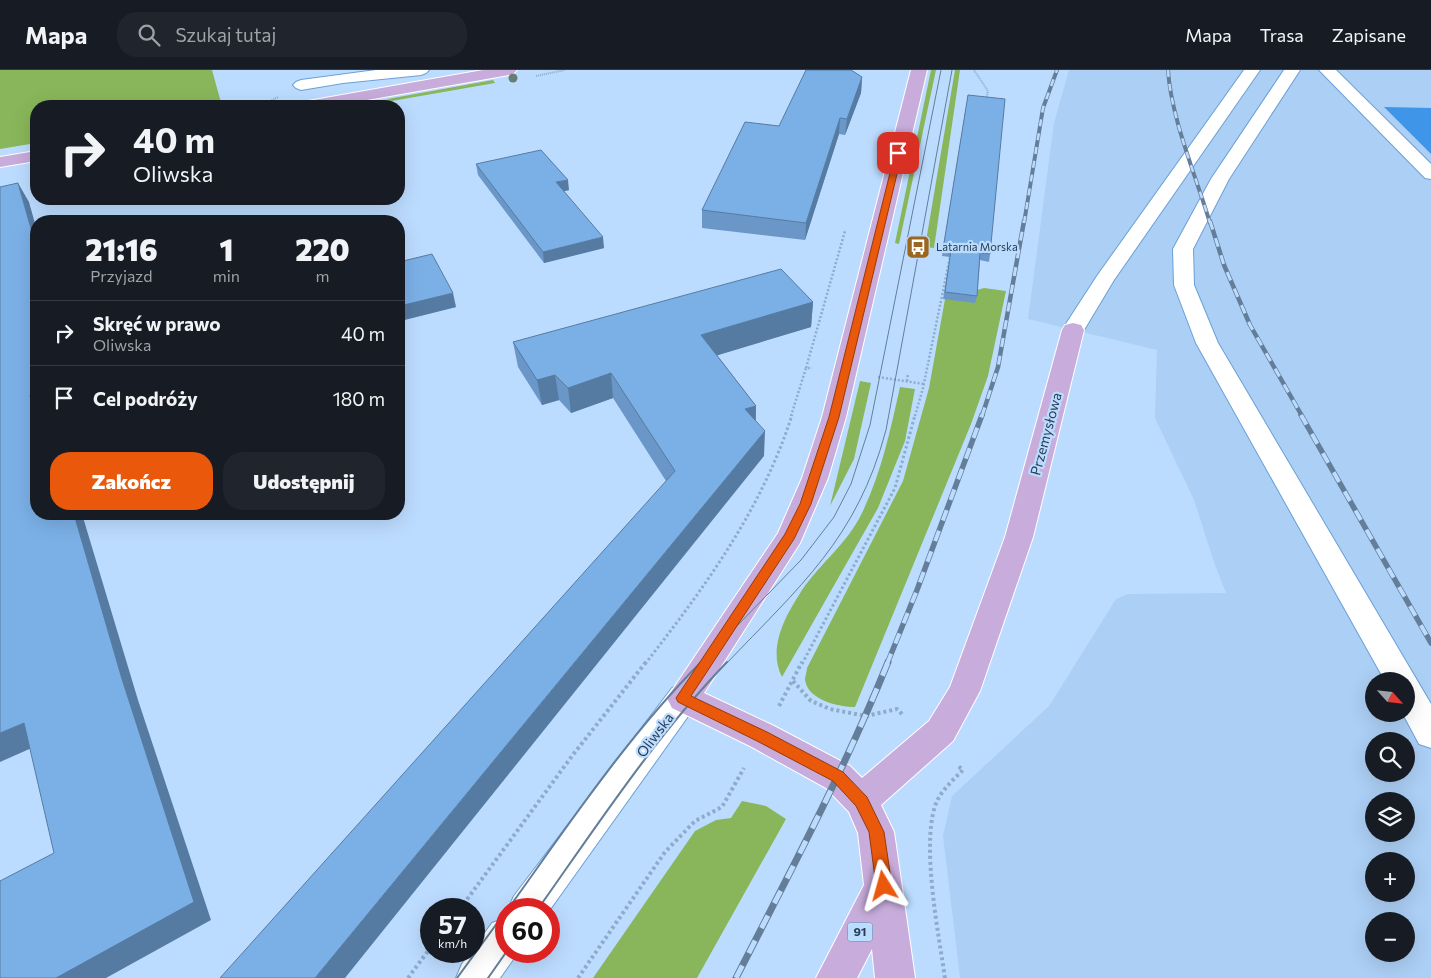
<!DOCTYPE html>
<html lang="pl">
<meta charset="utf-8">
<style>
:root{--surface:#171b24;--page:#20242c;--text:#f1f3f6;--muted:#9ea1a6;--line:#363941;--accent:#ea580c}
body{margin:0;font-family:Commissioner,sans-serif;background:var(--page);color:var(--text);height:100vh;display:flex;flex-direction:column;font-size:19px;white-space:nowrap}
*{box-sizing:border-box;margin:0}
p{font-size:16px;color:var(--muted)}
.icon{flex:none;width:28px;height:28px;fill:none;stroke:currentColor;stroke-width:2;stroke-linecap:round;stroke-linejoin:round}
.map{position:relative;flex:1;overflow:hidden}
.details{position:absolute;left:30px;top:145px;width:375px;height:305px;display:flex;flex-direction:column;background:var(--surface);border-radius:20px;box-shadow:0 5px 20px #0002}
.details>*{flex:none}
.hud{position:absolute;left:30px;top:30px;width:375px;height:105px;border-radius:20px;box-shadow:0 5px 20px #0002;background:#171b24;color:var(--text);overflow:hidden}
.needle{width:32px;rotate:117deg}
.controls{position:absolute;left:1365px;top:602px;display:grid;gap:10px}
.controls a{display:grid;place-items:center;width:50px;height:50px;border-radius:50%;background:var(--surface);box-shadow:0 5px 20px #0002;font-size:25px}
.speed{position:absolute;left:420px;top:828px;display:flex;gap:10px;font-size:25px;font-weight:700;text-align:center}
.speed>*{display:grid;place-content:center;width:65px;height:65px;border-radius:50%;background:var(--surface);box-shadow:0 5px 20px #0002;line-height:1}
.speed small{font-size:12px;font-weight:400}
.speed .limit{border:8px solid #d22;background:#fff;color:#111}
.pin{position:absolute;display:grid;place-items:center;width:42px;height:42px;color:#fff;margin:-21px;border-radius:10px;box-shadow:0 2px 8px #0006}
.me{position:absolute;width:55px;margin:-28px;rotate:352deg;stroke-linejoin:round;filter:drop-shadow(0 0 4px #0008)}
.turn{display:flex;align-items:center;gap:18px;height:105px;padding:0 20px;font-size:22px}
.turn .icon{width:65px;height:65px;stroke-width:2.5}
.turn b{display:block;font-size:35px;line-height:42px}
.eta{display:flex;justify-content:space-evenly;align-items:center;height:85px;text-align:center}
.eta b{font-size:30px;font-weight:800;line-height:35px}
.button{display:flex;gap:10px;margin-top:auto;padding:10px 20px}
.button a{flex:1;height:58px;border-radius:20px;background:var(--accent);color:#fff;font-size:20px;font-weight:800;line-height:58px;text-align:center}
.button a+a{background:var(--page);color:var(--text)}
ul{padding:0;list-style:none}
li{display:flex;align-items:center;gap:15px;height:65px;padding:0 20px;border-top:1px solid var(--line)}
li div{flex:1}
li b{display:block;font-size:19px}
li em{font-style:normal}
header{display:flex;align-items:center;gap:30px;box-sizing:border-box;height:70px;padding:0 25px;background:var(--surface);border-bottom:1px solid var(--line)}
header strong{font-size:24px}
nav{display:flex;gap:28px;margin-inline-start:auto;font-size:18px}
.search{width:350px;height:45px;background:var(--page);display:flex;align-items:center;gap:12px;box-sizing:border-box;padding:0 18px;border-radius:20px;color:var(--muted);font-size:19px}
.map>svg:first-child{display:block}
.built{fill:#accff5;fill-rule:evenodd}
.green{fill:#89b65a}
.water{fill:#3f95e8}
.lines{fill:none;stroke-linecap:round;stroke-linejoin:round}
.minor-casing{stroke:#6ba0d6;stroke-width:2}
.major-casing{stroke:#fff;stroke-width:2}
.path-far3{stroke:#8eabcb;stroke-width:2;stroke-dasharray:1 1;stroke-linecap:butt}
.path-far2{stroke:#8eabcb;stroke-width:2.5;stroke-dasharray:2 2;stroke-linecap:butt}
.path-far1{stroke:#8eabcb;stroke-width:3;stroke-dasharray:2.5 2.5;stroke-linecap:butt}
.path{stroke:#8eabcb;stroke-width:4;stroke-dasharray:3 3;stroke-linecap:butt}
.minor{fill:#fff;fill-rule:evenodd}
.major{fill:#c8acdb;fill-rule:evenodd}
.tram-far1{stroke:#647e9a;stroke-width:1}
.tram{stroke:#647e9a;stroke-width:2}
.rail-far3-casing{stroke:#647e9a;stroke-width:4}
.rail-far2-casing{stroke:#647e9a;stroke-width:4.5}
.rail-far1-casing{stroke:#647e9a;stroke-width:5.5}
.rail-casing{stroke:#647e9a;stroke-width:7}
.rail-far3{stroke:#bcdcff;stroke-width:2.5;stroke-dasharray:7;stroke-linecap:butt}
.rail-far2{stroke:#bcdcff;stroke-width:3;stroke-dasharray:9;stroke-linecap:butt}
.rail-far1{stroke:#bcdcff;stroke-width:4;stroke-dasharray:11;stroke-linecap:butt}
.rail{stroke:#bcdcff;stroke-width:5;stroke-dasharray:14;stroke-linecap:butt}
.tree{fill:#657d75}
.wall{fill:#6a97c7}
.shaded-wall{fill:#567ba2}
.building{fill:#7bb0e7;stroke:#567ba2}
.route{fill:#ea580c;stroke:#983908}
.labels{text-anchor:middle;stroke-width:4.5;stroke-linejoin:round;paint-order:stroke}
.far-poi-label{font-size:11px;fill:#263c53;stroke:#bcdcff;text-anchor:start}
.shield{fill:#bcdcff;stroke:#536c87;stroke-width:1}
.shield-label{font-size:12px;font-weight:bold;fill:#263c53}
.street-label{font-size:14px;fill:#263c53;stroke:#bcdcff}
</style>
<header>
<strong>Mapa</strong>
<div class="search"><svg class="icon" aria-label="search" viewBox="0 0 24 24"><circle cx="10" cy="10" r="6"/><path d="M15 15l6 6"/></svg>Szukaj tutaj</div>
<nav><a>Mapa</a><a>Trasa</a><a>Zapisane</a></nav>
</header>
<div class="map">
<svg width="1431" height="908" viewBox="0 0 1431 908">
<rect width="100%" height="100%" fill="#bcdcff"/>
<path class="built" d="M1069,0H1431V908H960L943,766L952,726L1049,636L1116,529L1128,524L1226,523L1215,495L1194,430L1155,348L1157,280L1028,249L1054,53ZM1374,611H1406V644H1374ZM1374,671H1406V704H1374ZM1374,731H1406V764H1374ZM1374,791H1406V824H1374ZM1374,851H1406V884H1374Z"/>
<g class="green">
<path d="M0,0H212L222,36H36V73L0,79Z"/>
<path d="M931,0H936L899,174L895,173Z"/>
<path d="M955,0H960L934,178L925,177Z"/>
<path d="M493,10L495,13L363,36L393,28Z"/>
<path d="M984,218L1006,221L988,306L971,354L855,637C838,637 808,630 805,610C805,607 807,601 807,598L903,411L929,318L945,229Z"/>
<path d="M860,311L871,313L854,389L830,436Z"/>
<path d="M900,317L915,319L905,371L878,438L782,607C768,580 784,548 799,525C816,497 844,477 860,447C881,405 890,362 900,317Z"/>
<path d="M742,731L766,736L786,749L697,908H593L695,761L716,750L731,748Z"/>
</g>
<path class="water" d="M1384,37L1431,38V84Z"/>
<g class="lines">
<g class="minor-casing">
<g id="minor">
<path d="M376,0H429L426,3L421,5L343,13L301,20L296,18L293,15L296,12L301,10Z"/>
<path d="M1244,0H1260L1114,210L1081,265L1073,267L1065,265L1062,260L1097,206Z"/>
<path d="M1284,0H1300L1229,109L1193,179L1194,215L1218,273L1431,634V678L1419,674L1403,644H1406V611H1385L1196,273L1174,215L1173,179L1211,109Z"/>
<path d="M1319,0H1336L1431,94V109L1425,108Z"/>
<path d="M683,614L694,618L699,628L694,638L549,841V839H508L514,826L672,618Z"/>
<path d="M506,848V881H519L500,908H456L462,894L471,881H474V878L492,853Z"/>
</g>
</g>
<g class="major-casing">
<g id="major">
<path d="M483,0H517L514,3L509,5L333,36H300L302,33L308,31Z"/>
<path d="M911,0H927L846,347L828,408L800,473L704,623L774,656L850,696L862,708L929,651L950,617L1005,467L1062,260L1065,255L1073,253L1081,255L1084,260L1033,467L980,621L953,671L881,735L894,762L915,908H875L872,879L857,908H816L864,815L858,763L849,742L826,718L750,676L672,638L667,628L778,463L802,408L822,347Z"/>
<path d="M36,81V91L0,97V87Z"/>
</g>
</g>
<g class="path-far3">
<path d="M974,0L988,21L986,30"/>
<path d="M536,6L565,0"/>
<path d="M261,36L278,27"/>
</g>
<g class="path-far2">
<path d="M806,298L845,161"/>
<path d="M878,307L924,314"/>
<path d="M907,311L908,303"/>
<path d="M791,346L806,298H812"/>
<path d="M915,346L923,318L950,187"/>
</g>
<g class="path-far1">
<path d="M645,594C705,517 762,439 792,345"/>
<path d="M802,594L895,418L915,345"/>
</g>
<g class="path">
<path d="M793,611L811,631L830,639L866,646L897,639L903,645"/>
<path d="M779,636L802,592"/>
<path d="M460,839L572,686L646,592"/>
<path d="M408,908L431,877"/>
<path d="M578,908L665,782L695,751L722,737L744,698"/>
<path d="M945,908C939,866 919,766 938,729C944,718 954,709 963,700L957,695"/>
</g>
<use href="#minor" class="minor"/>
<use href="#major" class="major"/>
<g class="tram-far1">
<path d="M700,594L801,490L834,447L851,414L870,355L941,0"/>
<path d="M726,594C800,516 857,469 886,360L952,0"/>
</g>
<g class="tram">
<path d="M508,839C569,754 627,667 701,592"/>
<path d="M538,839C598,754 655,667 727,592"/>
<path d="M457,908L506,841"/>
<path d="M488,908L507,881"/>
</g>
<g class="rail-far3-casing">
<g id="rail-far3">
<path d="M1168,0C1171,48 1196,106 1210,153"/>
<path d="M1024,153L1043,38L1057,0"/>
</g>
</g>
<g class="rail-far2-casing">
<g id="rail-far2">
<path d="M1210,151L1224,195L1250,255L1302,346"/>
<path d="M982,346L998,297L1024,151"/>
</g>
</g>
<g class="rail-far1-casing">
<g id="rail-far1">
<path d="M1301,345L1431,573"/>
<path d="M887,594L917,520L982,345"/>
</g>
</g>
<g class="rail-casing">
<path id="rail" d="M736,908C789,804 844,701 888,592"/>
</g>
<use href="#rail-far3" class="rail-far3"/>
<use href="#rail-far2" class="rail-far2"/>
<use href="#rail-far1" class="rail-far1"/>
<use href="#rail" class="rail"/>
</g>
<circle class="tree" cx="513" cy="8" r="4.5"/>
<g class="wall">
<path d="M862,7L861,23L845,65L839,64L805,170L702,158V140L779,56Z"/>
<path d="M968,25L990,184L989,192L980,190L977,226L975,233L943,229L950,187L942,186Z"/>
<path d="M476,94L569,120L564,121L604,178L544,193L478,105Z"/>
<path d="M399,192L456,237L404,250L399,239Z"/>
<path d="M813,232L811,257L717,285L756,336V351L764,386L666,411L613,328L571,343L559,330L542,335L518,297L513,272Z"/>
</g>
<g class="shaded-wall">
<path d="M862,7L861,23L845,65L847,49Z"/>
<path d="M840,48L839,64L805,170L806,153Z"/>
<path d="M568,110L569,120L557,123L556,112Z"/>
<path d="M18,113L29,132L36,157V176Z"/>
<path d="M603,167L604,178L544,193L543,182Z"/>
<path d="M453,223L456,237L404,250L400,236Z"/>
<path d="M813,232L811,257L702,290L701,265Z"/>
<path d="M611,303L613,328L571,343L568,318Z"/>
<path d="M555,305L559,330L542,335L537,310Z"/>
<path d="M36,323V357L30,325Z"/>
<path d="M756,336L755,361L745,339Z"/>
<path d="M765,361L764,386L345,908H315Z"/>
<path d="M74,444H82L138,630L211,850L106,908H56Z"/>
<path d="M24,653L43,673L0,692V663Z"/>
</g>
<g class="building">
<path d="M806,0H851L862,7L847,49L840,48L806,153L702,140L745,52L779,56Z"/>
<path d="M968,25L1005,29L990,184L980,183L977,226L945,222L951,180L943,179Z"/>
<path d="M541,80L568,110L556,112L603,167L543,182L476,94Z"/>
<path d="M18,113L36,176V323L30,325L36,357V444H74L122,609L194,832L56,908H0V811L54,783L24,653L0,663V117Z"/>
<path d="M432,184L453,223L400,236L399,233V192Z"/>
<path d="M781,199L813,232L701,265L756,336L745,339L765,361L315,908H220L675,401L611,303L568,318L555,305L537,310L513,272Z"/>
</g>
<path class="route" d="M898,81L902,83L839,347L811,434L794,469L691,626L767,662L843,702L867,727L884,762L892,816L889,821L884,823L879,821L876,816L869,762L856,736L833,711L757,671L678,632L676,628L785,464L800,434L829,347L895,83Z"/>
<defs>
<g id="bus-square" transform="scale(1.25)"><rect x="-9" y="-9" width="18" height="18" rx="4" fill="#9b671e" stroke="#bcdcff"/><path d="M-5-6H5V4H4V6H2V4H-2V6H-4V4H-5ZM-3.5-4V0h7V-4ZM-3.5 1.2v1.5H-2V1.2ZM2 1.2v1.5H3.5V1.2Z" fill="#fff"/></g>
</defs>
<g fill-rule="evenodd">
<use href="#bus-square" x="918" y="177"/>
</g>
<g class="labels">
<g class="far-poi-label">
<text x="936" y="181">Latarnia Morska</text>
</g>
<rect class="shield" x="847.5" y="852.5" width="25" height="19" rx="4"/>
<g class="shield-label">
<text x="860" y="866">91</text>
</g>
<g class="street-label">
<text transform="translate(1046 364) rotate(-75)" y="5">Przemysłowa</text>
<text transform="translate(655 665) rotate(-53)" y="5">Oliwska</text>
</g>
</g>
</svg>
<div class="controls">
<a><svg class="needle" viewBox="-14 -14 28 28"><path d="M0-13l5 13h-10z" fill="#e53935"/><path d="M0 13l5-13h-10z" fill="#9ea1a6"/></svg></a>
<a><svg class="icon" aria-label="search" viewBox="0 0 24 24"><circle cx="10" cy="10" r="6"/><path d="M15 15l6 6"/></svg></a>
<a><svg class="icon" aria-label="layers" viewBox="0 0 24 24"><path d="M12 4l9 5-9 5-9-5zM3 14l9 5 9-5"/></svg></a>
<a>+</a>
<a>−</a>
</div>
<div class="speed"><div>57<small>km/h</small></div><div class="limit">60</div></div>
<div class="pin" style="left:898px;top:83px;background:#d93025"><svg class="icon" aria-label="arrive" viewBox="0 0 24 24"><path d="M6 21V4h12l-3 4 3 4H6"/></svg></div>
<svg class="me" style="left:884px;top:816px" viewBox="-20 -20 40 40"><path d="M0-17L14 15 0 8-14 15z" fill="#ea580c" stroke="#fff" stroke-width="4"/></svg>
<div class="hud">
<div class="turn"><svg class="icon" aria-label="right" viewBox="0 0 24 24"><path d="M7 20v-9h11M14 6l5 5-5 5"/></svg><div><b>40 m</b>Oliwska</div></div>
</div>
<section class="details">
<div class="eta">
<div><b>21:16</b><p>Przyjazd</p></div>
<div><b>1</b><p>min</p></div>
<div><b>220</b><p>m</p></div>
</div>
<ul>
<li><svg class="icon" aria-label="right" viewBox="0 0 24 24"><path d="M7 20v-9h11M14 6l5 5-5 5"/></svg><div><b>Skręć w prawo</b><p>Oliwska</p></div><em>40 m</em></li>
<li><svg class="icon" aria-label="arrive" viewBox="0 0 24 24"><path d="M6 21V4h12l-3 4 3 4H6"/></svg><div><b>Cel podróży</b></div><em>180 m</em></li>
</ul>
<div class="button"><a>Zakończ</a><a>Udostępnij</a></div>
</section>
</div>
